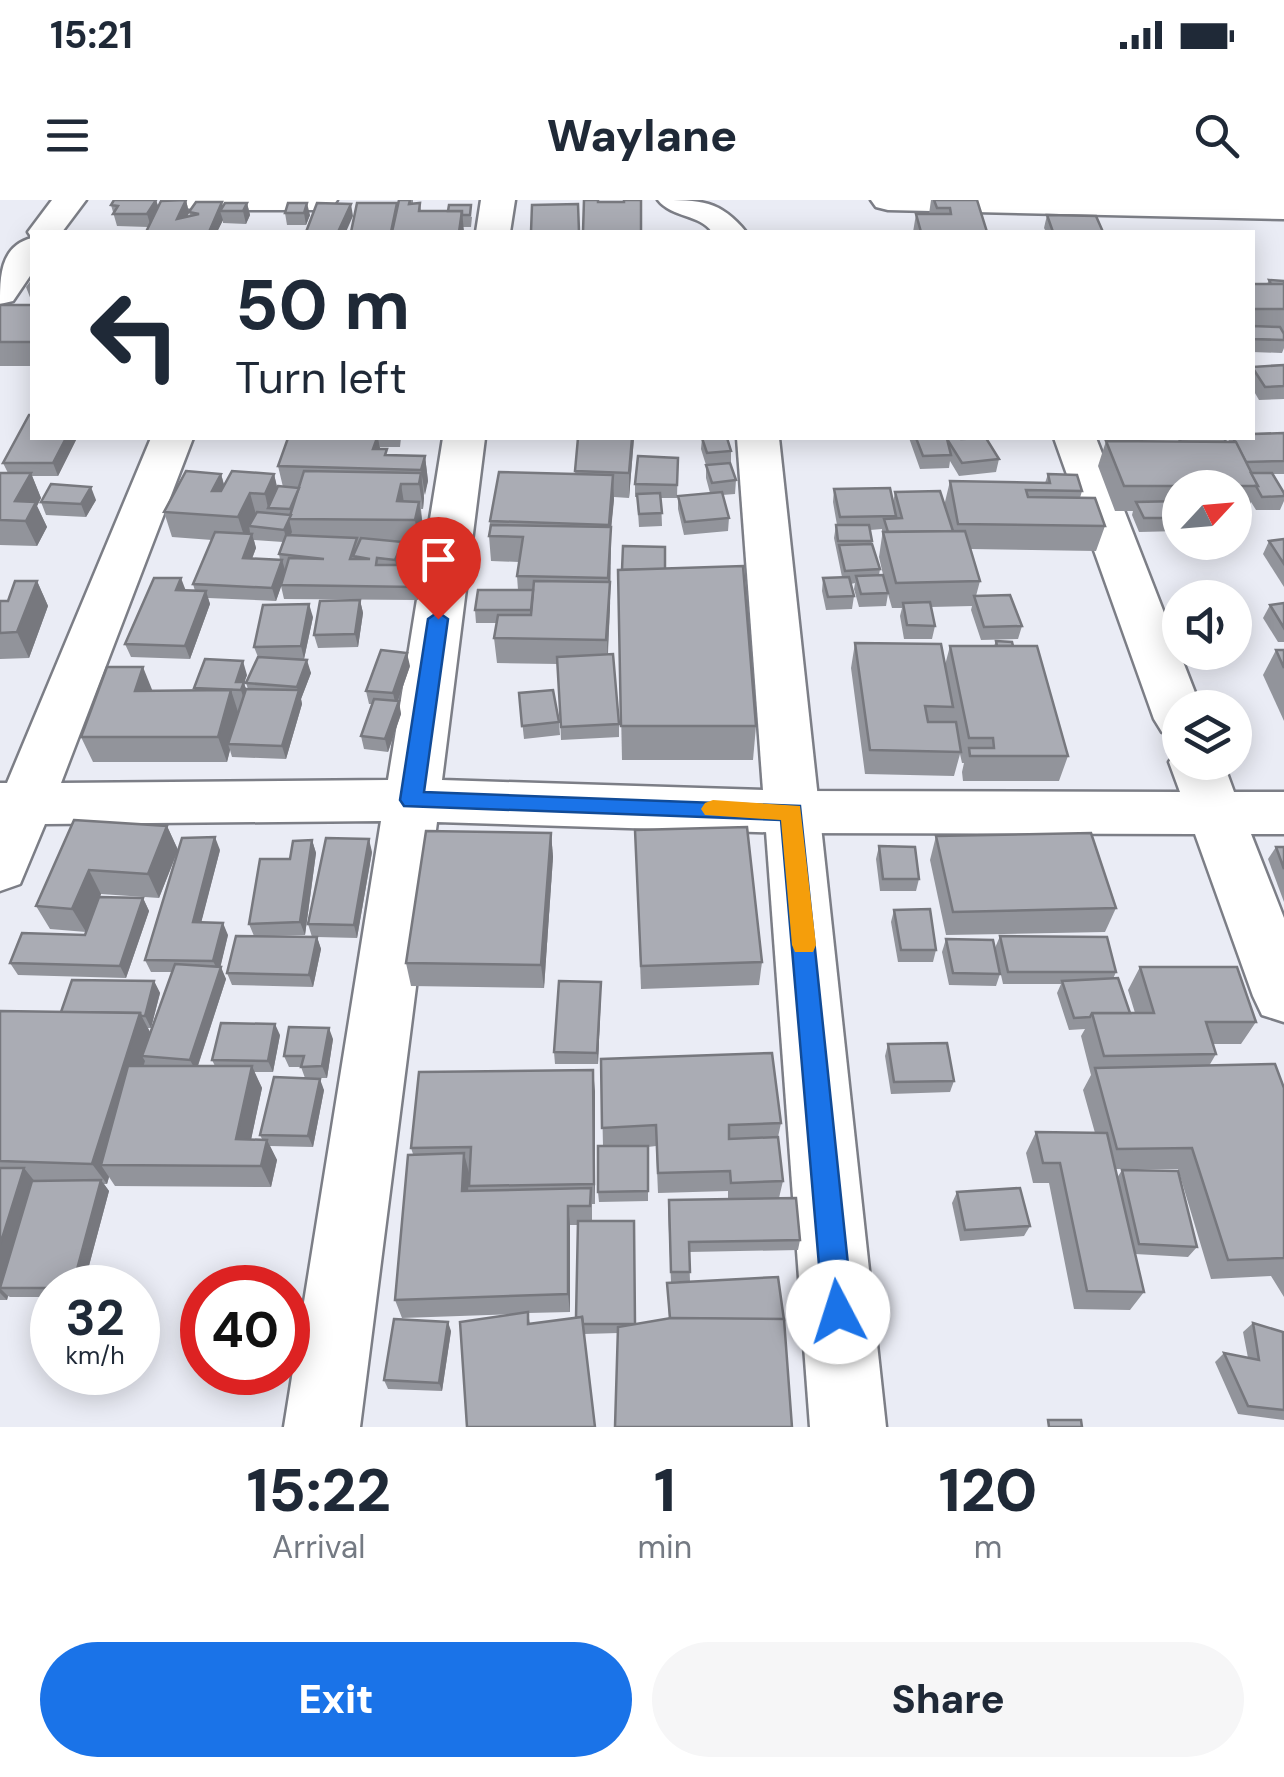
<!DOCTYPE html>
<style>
:root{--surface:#fff;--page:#f6f6f7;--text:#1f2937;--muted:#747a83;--accent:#1a73e8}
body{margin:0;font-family:"DM Sans",sans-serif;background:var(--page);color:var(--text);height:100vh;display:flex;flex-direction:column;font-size:38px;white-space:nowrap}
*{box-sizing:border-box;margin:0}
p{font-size:32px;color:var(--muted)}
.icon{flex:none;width:55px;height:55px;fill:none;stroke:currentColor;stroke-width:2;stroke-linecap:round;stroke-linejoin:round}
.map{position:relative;height:1227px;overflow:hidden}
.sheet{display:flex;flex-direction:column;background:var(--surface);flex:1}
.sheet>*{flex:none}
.hud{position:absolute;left:30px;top:30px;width:1225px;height:210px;border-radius:0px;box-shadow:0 5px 25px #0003;background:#fff;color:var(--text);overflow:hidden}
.needle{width:65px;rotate:64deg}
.buttons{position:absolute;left:1162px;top:270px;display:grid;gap:20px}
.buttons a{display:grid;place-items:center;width:90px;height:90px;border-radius:50%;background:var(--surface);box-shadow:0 5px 25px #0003;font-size:50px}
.speed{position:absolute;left:30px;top:1065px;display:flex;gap:20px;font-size:50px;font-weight:700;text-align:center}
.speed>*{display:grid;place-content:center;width:130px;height:130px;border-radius:50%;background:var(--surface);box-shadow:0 5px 25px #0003;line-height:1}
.speed small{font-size:25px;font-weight:400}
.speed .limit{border:15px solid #d22;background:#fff;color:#111}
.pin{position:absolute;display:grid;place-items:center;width:85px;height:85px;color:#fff;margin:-102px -42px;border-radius:50% 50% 50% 0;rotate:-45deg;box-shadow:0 0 10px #0007}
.pin .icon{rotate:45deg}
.me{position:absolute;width:110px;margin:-55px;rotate:355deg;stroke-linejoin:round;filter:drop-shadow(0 0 8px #0008)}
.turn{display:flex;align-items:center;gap:35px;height:210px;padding:0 40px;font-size:45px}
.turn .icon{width:130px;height:130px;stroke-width:2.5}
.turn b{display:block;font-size:70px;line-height:85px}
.eta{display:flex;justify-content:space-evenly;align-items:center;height:170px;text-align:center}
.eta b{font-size:60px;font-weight:800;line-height:70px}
.primary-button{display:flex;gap:20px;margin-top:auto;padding:20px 40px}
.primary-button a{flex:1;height:115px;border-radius:60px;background:var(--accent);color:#fff;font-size:40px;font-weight:800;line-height:115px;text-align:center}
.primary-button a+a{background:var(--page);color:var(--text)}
.status{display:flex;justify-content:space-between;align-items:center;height:70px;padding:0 50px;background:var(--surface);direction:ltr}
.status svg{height:28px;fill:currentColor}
header{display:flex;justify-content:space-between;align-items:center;height:130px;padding:0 40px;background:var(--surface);font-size:45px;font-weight:800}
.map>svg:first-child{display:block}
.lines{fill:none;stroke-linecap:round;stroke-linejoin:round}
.minor-casing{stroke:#7c7e86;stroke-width:5}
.tertiary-casing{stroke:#7c7e86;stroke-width:5}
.minor{fill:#fff;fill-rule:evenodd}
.tertiary{fill:#fff;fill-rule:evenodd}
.wall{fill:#92949b;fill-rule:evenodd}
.shaded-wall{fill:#77787e}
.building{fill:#aaacb4;stroke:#77787e;stroke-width:2.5}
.route{fill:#1a73e8;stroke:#114b97;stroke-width:2.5}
.slow{fill:#f59e0b}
</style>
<div class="status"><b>15:21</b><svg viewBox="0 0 49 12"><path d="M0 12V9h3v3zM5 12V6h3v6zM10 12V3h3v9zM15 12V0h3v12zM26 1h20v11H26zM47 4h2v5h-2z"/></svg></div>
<header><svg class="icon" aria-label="menu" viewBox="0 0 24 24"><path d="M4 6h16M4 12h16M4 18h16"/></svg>Waylane<svg class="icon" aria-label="search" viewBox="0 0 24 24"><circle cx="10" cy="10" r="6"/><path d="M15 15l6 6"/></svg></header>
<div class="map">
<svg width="1284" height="1227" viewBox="0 0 1284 1227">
<rect width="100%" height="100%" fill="#eaecf5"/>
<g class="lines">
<g class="minor-casing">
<g id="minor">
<path d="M52,0H86L62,32H32V73L13,101L0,104C0,77 0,46 32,38L28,32Z"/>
<path d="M178,0H337L332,7L320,10H195L183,7Z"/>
<path d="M481,0H515L510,32H476Z"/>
<path d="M871,0H1284V19L888,10L876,7Z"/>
<path d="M151,238H193L61,583L388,580L443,238H485L442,580L792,591L1180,592L1169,562L1180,547V562H1223L1234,592H1284V634H1251L1284,718V822L1262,815L1253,796L1195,634L792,633L437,622L360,1227H284L381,621L45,624L20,684L0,691V583H7Z"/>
<path d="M1054,238H1096L1201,508H1180V538L1162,532L1154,519Z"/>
</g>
</g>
<g class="tertiary-casing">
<g id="tertiary">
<path d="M658,0C701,0 720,0 746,32H712C700,14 672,18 658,0Z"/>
<path d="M737,238H779L886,1227H810Z"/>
</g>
</g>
<use href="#minor" class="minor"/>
<use href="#tertiary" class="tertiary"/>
</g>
<g class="wall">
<path d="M156,0L158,6L186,0L189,13L187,17L190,16L189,12L247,3L250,15L246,24L223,23V20L217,32H146L148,27L117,26L111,5Z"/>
<path d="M399,0H413V3H420L421,11H448L449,5L472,17L471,27H463L464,32H351L397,7Z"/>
<path d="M931,0H977L987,32H913L916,14H929Z"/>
<path d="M288,3L310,15L306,25H287L285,13Z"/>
<path d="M1047,15L1103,32H1046L1044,28Z"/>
<path d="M32,79V100H31L26,87Z"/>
<path d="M1269,80L1284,81V148L1282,153L1252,152V84H1267Z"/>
<rect x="0" y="105" width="32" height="61"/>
<path d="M1284,165V199L1259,200L1252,188V166Z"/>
<path d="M1284,233V274H1273L1284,293V301L1280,310H1256L1251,302L1247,312H1235V288H1180V331L1139,332L1132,315L1133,311H1115L1098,266L1106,241L1178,242L1179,239L1228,242L1230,238H1252Z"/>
<path d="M77,238L58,276H32L41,298L37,306L47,327L37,346L0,345V273H8L3,263Z"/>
<path d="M84,238H124L123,240L85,239Z"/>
<path d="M288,238H401L400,247H380V249L388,256H425L428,281L424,295L423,309H421L423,327L419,345H403L405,355L401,365L422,378L418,400L284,399L281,386L276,401L208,398L210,404L190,459L131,457L125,444L185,390L195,391L193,384L212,340L172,337L164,312L221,274L224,285L274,274L277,288L283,287L278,266ZM254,340L283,342L279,354L280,360L252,359L256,348Z"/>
<path d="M578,238H634L629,298L614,297L611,327L610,407L608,454L619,524V537L561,540L558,464L497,463L494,438L497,423H476L475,410L518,390L517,376L519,362L491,361L489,336L490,321L575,274Z"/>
<path d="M702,238L731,251V264L736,280L735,294L722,295L729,318L728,331L684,335L678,309V296L710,293L706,278V265L701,249Z"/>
<path d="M909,238H960L999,259L996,272L959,276L950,261L949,268L920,269Z"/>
<path d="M678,258L677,298H661L662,326L639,327L637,297H635V284Z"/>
<path d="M1048,274L1082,291L1080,298L1105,326L1096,351L971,349L980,381L976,396L1022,426L1018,439L981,440L971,410L972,406L931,407L935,426L932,439H904L900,416L902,408H892L888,394L886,406L859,407L854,389L855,383L851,384L854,396L852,409L826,410L822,391L823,378L842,377L834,338L836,325H837L833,302L834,289L893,303L895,292L944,306L950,281L1045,283ZM882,329V336L879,357L884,379L879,375L880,369L872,344L870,330Z"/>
<path d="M96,300L86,317L46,315L41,302Z"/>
<path d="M1284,339V387L1263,354L1269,341Z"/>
<path d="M665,369L756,526L753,560H622L618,370Z"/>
<path d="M37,381L48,406L29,458L0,459V401H8Z"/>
<path d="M360,400L363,413L358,447L318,448L314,435Z"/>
<path d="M1284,404V442H1278L1263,418L1270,405Z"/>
<path d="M313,417L304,459L311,473L301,499L302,504L286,559L232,557L230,550L227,562H93L81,537L152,491L195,490L194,488L247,475L244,483L246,489H248L246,483L258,457L254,447Z"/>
<path d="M996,441L1013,446L1068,556L1059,581H963L962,572L964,563H962L960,554L954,576L865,574L851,468L855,443L945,465L950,446H994Z"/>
<path d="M1276,450H1284V521L1263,475Z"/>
<path d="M410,466L398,501L401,514L388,552L364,549L361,536L373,504H369L366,491Z"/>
<path d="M519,493L559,522L560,535L524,539Z"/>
<path d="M74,620L167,626L178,650L159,698L101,694L100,697L143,698L149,711L126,778L18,775L10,763L85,735L92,716L86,732L50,729L36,706Z"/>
<path d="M635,630L762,762L759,785L641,789Z"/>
<path d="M551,633L553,657L544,788L411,786L406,763Z"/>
<path d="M936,636L1116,708L1105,732L946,735L930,660Z"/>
<path d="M312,640L316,653L305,735L263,736L312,737L308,724L372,652L357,738L317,737L321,749L313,787L232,785L227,773L254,736L249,724L290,659Z"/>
<path d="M879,646L919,679L916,691H880L876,659Z"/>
<path d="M1276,647H1284V702L1268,659Z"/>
<path d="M220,650L201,722L228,735L220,767L226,779L198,866H215L212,860L280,835L273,872H254L262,888L251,939H262L260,935L305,878L301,867H289L284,856L333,839L327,878H308L324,890L313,947L270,946L277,960L271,987L115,986L109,977L107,984H104L109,991L83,1088H52V1097H10L8,1096L7,1100H0V811L61,812L154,781L160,793L151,828H148L150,832L172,772H151L145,760Z"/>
<path d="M894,710L936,750L933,762H898L891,722Z"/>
<path d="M1000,736L1116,772L1113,779L1130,813H1135L1128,790L1140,767L1256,822L1241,844H1213L1216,854L1209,866L1284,888V1097L1271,1076L1211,1079L1178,969H1115L1117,978L1122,970L1197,1047L1188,1057L1135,1054L1144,1092L1130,1110L1074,1109L1049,983H1033L1026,953L1036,932L1095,933L1083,890L1091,875L1081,836L1085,829L1069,830L1057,793L1061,784H1003L995,748Z"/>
<path d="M946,739L1000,774L996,786L949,785L942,752Z"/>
<path d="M601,782L598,864H555L554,852Z"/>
<path d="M888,844L954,881L950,892L891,894L885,856Z"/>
<path d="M601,859L781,923L778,937L783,981L779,998L800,1040L798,1050L689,1052L690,1081L671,1082L668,1010L728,999V991L658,993L656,946L648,947V1001L599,1002L598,992L603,946Z"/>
<path d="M593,870L595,1004H592V1021L635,1124L669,1118L667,1083L784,1120L618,1133L584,1134L595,1227L514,1114L402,1118L395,1100L413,954L411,948ZM570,1025H578L576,1118L530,1124L528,1113L570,1112Z"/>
<path d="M957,992L1030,1026L1024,1036L960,1041L952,1003Z"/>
<path d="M1253,1123L1284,1136V1220L1238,1214L1215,1162L1224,1153L1248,1158L1243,1132Z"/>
<path d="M451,1131L442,1191L388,1189L384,1180Z"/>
</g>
<g class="shaded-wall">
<path d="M156,0L160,12L151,27L147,14Z"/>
<path d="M186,0L189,13L180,32L177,19Z"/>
<path d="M222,2L224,11H220L223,20L217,32H209Z"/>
<path d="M247,3L250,15L246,24L243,11Z"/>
<path d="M307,3L310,15L306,25L304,13Z"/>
<path d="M351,4L353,16L346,32H338Z"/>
<path d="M462,11L464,32H459Z"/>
<path d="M66,238H77L58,276L53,263Z"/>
<path d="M376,238H378L382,260L373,249Z"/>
<path d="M632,238H634L629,298V273Z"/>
<path d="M425,256L428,281L425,295L421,270Z"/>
<path d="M31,273L41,298L37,306L47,327L37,346L15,301Z"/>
<path d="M421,273L424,298L423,309L419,284Z"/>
<path d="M221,274L228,299L212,291Z"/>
<path d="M274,274L280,299L268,308L265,294Z"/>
<path d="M613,275L614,300L609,350V325Z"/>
<path d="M401,284L405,309L397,301Z"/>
<path d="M91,287L96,300L86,317L81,304Z"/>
<path d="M250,293L257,318L249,326L250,332L246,342L238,317Z"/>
<path d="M419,302L423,327L419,345L415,320Z"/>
<path d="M289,319L292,332L287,343L284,330Z"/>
<path d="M611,327L610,407L607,465L608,378Z"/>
<path d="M252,334L256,348L247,371L243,358Z"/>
<path d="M403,342L405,355L398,373L395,360Z"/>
<path d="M282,360L286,373L276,401L272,388Z"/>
<path d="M420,365L422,378L418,400L416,387Z"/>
<path d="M181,378L186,391L176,390Z"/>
<path d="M37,381L48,406L29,458L17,432Z"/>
<path d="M206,391L210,404L190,459L185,446Z"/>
<path d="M360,400L363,413L358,447L355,434Z"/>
<path d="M309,404L313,417L304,459L301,446Z"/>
<path d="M407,453L410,466L396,506L393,493Z"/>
<path d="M307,460L311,473L301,499L302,504L286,559L282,546L298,492L297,487Z"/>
<path d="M243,461L247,475L244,483L248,495L245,503L241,490L236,482Z"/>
<path d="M143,467L153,492L135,491Z"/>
<path d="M231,490L239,515L228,544L230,550L227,562L218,537Z"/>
<path d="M399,501L401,514L388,552L385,539Z"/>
<path d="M167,626L178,650L159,698L148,674Z"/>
<path d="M551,633L553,657L544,788L541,765Z"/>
<path d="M215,637L220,650L198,735L193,722Z"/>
<path d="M369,639L372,652L357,738L354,725Z"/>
<path d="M312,640L316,653L305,735L300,722Z"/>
<path d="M89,670L101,694L86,732L72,709Z"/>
<path d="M143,698L149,711L126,778L120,766Z"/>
<path d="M223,723L228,735L219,773L213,761Z"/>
<path d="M317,737L321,749L313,787L309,775Z"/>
<path d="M221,767L226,779L196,871L190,860Z"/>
<path d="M154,781L160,793L151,828L145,816Z"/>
<path d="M601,782V794L598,864L597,853Z"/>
<path d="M140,813L152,836L142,856L145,861L113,965H101L109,977L107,984L92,964Z"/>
<path d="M275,824L280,835L273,872L268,861Z"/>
<path d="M329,828L333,839L327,878L322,866Z"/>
<path d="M252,866L262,888L247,959L236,939Z"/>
<path d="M593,870L595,891V1004L594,984Z"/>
<path d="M320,879L324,890L313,947L308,936Z"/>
<path d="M267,940L277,960L271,987L261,966Z"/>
<path d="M464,953L469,973L467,1011L462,991Z"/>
<path d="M24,968L40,988L0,1088L8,1096L7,1100L0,1093V1045Z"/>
<path d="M101,980L109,991L83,1088H72Z"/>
<path d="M568,1006L570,1025V1112L568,1094Z"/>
<path d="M448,1122L451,1131L442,1191L439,1183Z"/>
</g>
<g class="building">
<path d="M114,0H156L147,14H113L118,6L111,5Z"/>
<path d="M186,0L177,19L199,14L189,12L196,2H222L209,32H146L161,1Z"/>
<path d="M399,0H410L409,4L420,3L419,11H462L459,32H392Z"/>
<path d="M584,0H598V2H624V0H641V32H583Z"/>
<path d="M934,0H977L987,32H921L916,14H951L950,8H937Z"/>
<path d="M225,3H247L243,11H220Z"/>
<path d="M288,3H307L304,13H285Z"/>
<path d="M317,3L351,4L338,32H306Z"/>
<path d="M357,3H397L391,32H351Z"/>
<path d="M578,4L579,32H531L532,5Z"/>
<path d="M449,5H471L470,15H462V11H448Z"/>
<path d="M1047,15L1096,16L1103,32H1053Z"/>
<path d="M1269,80L1284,81V84H1271Z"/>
<rect x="1252" y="84" width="32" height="25"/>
<rect x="0" y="105" width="32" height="37"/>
<path d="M1252,126L1280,127L1284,134V140L1252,139Z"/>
<path d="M1284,165V186L1265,187L1252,167Z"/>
<path d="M29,215H32V238H66L53,263H3Z"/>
<path d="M1284,233V261L1246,262L1233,238H1252V234Z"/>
<path d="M288,238H377L373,249H387L385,255L425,256L421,270L278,266Z"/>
<path d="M578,238H632L629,273L575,271Z"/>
<path d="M702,238H727L731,251L707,253Z"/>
<path d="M916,238H960L961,239L986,238L999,259L962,263L947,239L951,255L923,256Z"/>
<path d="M1224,238L1226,242H1181L1179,239Z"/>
<path d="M1106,241L1236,242L1258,286H1124Z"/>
<path d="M638,256L678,258L677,285L635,284Z"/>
<path d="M730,263L736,280L712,283L706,265Z"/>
<path d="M186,271L221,274L212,291H221L232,271L274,274L265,294L250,293L238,317L164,312Z"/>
<path d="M304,271L421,273L419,284H401L397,301L419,302L415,320L289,319Z"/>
<path d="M499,272L613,275L609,325L490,321Z"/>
<path d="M0,273H31L15,301L36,302L26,321L0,320Z"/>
<path d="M1251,273H1272L1284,293V296L1262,297L1256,286H1258Z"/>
<path d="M1048,274L1077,275L1082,291L1026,290L1028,297L1095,298L1105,326L958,324L950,281L1050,283Z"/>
<path d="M51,284L91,287L81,304L41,302Z"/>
<path d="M278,286L299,288L290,309L268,308Z"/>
<path d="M890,288L896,316L840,317L834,289Z"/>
<path d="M940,291L953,331L888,332L884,319L902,318L895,292Z"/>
<path d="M722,292L729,318L685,322L678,296Z"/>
<path d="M660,293L662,313L639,314L637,294Z"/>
<path d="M1180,301V318H1144L1136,302Z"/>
<path d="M257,312L291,315L284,330L249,326Z"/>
<path d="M491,325L611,327L608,378L517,376L523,337L489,336Z"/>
<path d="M836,325H869L872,341H838Z"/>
<path d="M965,331L980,381L896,383L883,332Z"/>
<path d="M215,332L252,334L243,358L282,360L272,388L193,384Z"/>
<path d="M286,335L357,338L350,359H370L353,356L361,338L403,342L395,360L377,358L376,365H420L416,387L281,385L289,358L324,359L279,354Z"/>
<path d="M1284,339V364L1269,341Z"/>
<path d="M872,344L880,369L845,371L839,345Z"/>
<path d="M623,346L665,347V369L622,370Z"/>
<path d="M743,366L756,526H621L618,370Z"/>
<path d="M883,375L888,393L861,394L856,376Z"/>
<path d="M849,377L854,396L828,397L823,378Z"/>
<path d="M154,378H181L176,390L206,391L185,446L125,444Z"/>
<path d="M15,381H37L17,432L0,433V401H8Z"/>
<path d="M534,381L610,382L606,440L494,438L498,415H531Z"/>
<path d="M478,390H533L531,410H475Z"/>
<path d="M1010,395L1022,426L984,427L974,396Z"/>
<path d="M360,400L355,434L314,435L320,401Z"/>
<path d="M930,402L935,426L907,425L903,403Z"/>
<path d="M1284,403V428L1270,405Z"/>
<path d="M309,404L301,446L254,447L263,405Z"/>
<path d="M996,441L1012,442L1013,446H997Z"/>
<path d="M855,443L941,444L953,507L925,506L928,522H956L961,552L870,550Z"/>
<path d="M950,446H1037L1068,556H970L969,548H994L993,538H969Z"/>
<path d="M381,450L407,453L393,493L366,491Z"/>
<path d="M1276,450H1284V468Z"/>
<path d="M613,454L619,524L561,527L557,457Z"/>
<path d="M258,457L307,460L297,487L246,483Z"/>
<path d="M205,459L243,461L236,482H244L241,490L194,488Z"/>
<path d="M107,467H143L135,491L231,490L218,537H81Z"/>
<path d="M246,489L299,490L282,546L228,544Z"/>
<path d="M553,490L559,522L522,526L519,493Z"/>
<path d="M374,499L399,501L385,539L361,536Z"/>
<path d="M74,620L167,626L148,674L89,670L72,709L36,706Z"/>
<path d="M747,627L762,762L641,766L635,630Z"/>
<path d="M426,631L551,633L541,765L406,763Z"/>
<path d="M1091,633L1116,708L953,712L936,636Z"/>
<path d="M215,637L193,722L223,723L213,761L145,760L182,638Z"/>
<path d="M326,638L369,639L354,725L308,724Z"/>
<path d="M312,640L300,722L249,724L260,659H290L293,641Z"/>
<path d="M879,646L915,647L919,679H883Z"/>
<path d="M1276,647H1284V669Z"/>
<path d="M99,697L143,698L120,766L10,763L22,733L85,735Z"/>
<path d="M930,709L936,750H901L894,710Z"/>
<path d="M236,736L317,737L309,775L227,773Z"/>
<path d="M1000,736L1107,737L1116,772H1008Z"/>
<path d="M946,739L993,740L1000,774L953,773Z"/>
<path d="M175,764L221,767L190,860L142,856Z"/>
<path d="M1140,767H1237L1256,822H1206L1216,854L1104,856L1092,813H1154Z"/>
<path d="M1118,778L1130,813H1092L1090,817L1074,818L1062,781Z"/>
<path d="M72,780L154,781L145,816H141L140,813L61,812Z"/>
<path d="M559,781L601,782L597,853L554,852Z"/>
<path d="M0,811L140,813L92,964L0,961Z"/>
<path d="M221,823L275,824L268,861L212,860Z"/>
<path d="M289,827L329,828L322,866L301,867L304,856H284Z"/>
<path d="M947,843L954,881L894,882L888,844Z"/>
<path d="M772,853L781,923L729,925V939L778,937L783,981L731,983L730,971L658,973L656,925L602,928L601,859Z"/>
<path d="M1275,864L1284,888V1058L1228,1060L1192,948L1117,949L1095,868Z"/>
<path d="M128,866H252L236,939L267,940L261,966L101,965Z"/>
<path d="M593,870L594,984L469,986L471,947L411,948L419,872Z"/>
<path d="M274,877L320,879L308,936L260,935Z"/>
<path d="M1036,932L1107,933L1144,1092L1087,1091L1060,963H1043Z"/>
<path d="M598,946H648V991L598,992Z"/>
<path d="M464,953L462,991L591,988L590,1006H568V1094L395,1100L408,955Z"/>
<path d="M0,968H24L0,1045Z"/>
<path d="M1122,970L1178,971L1197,1047L1139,1044Z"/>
<path d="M101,980L72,1088H0L32,981Z"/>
<path d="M1020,988L1030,1026L965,1030L957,992Z"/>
<path d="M796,998L800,1040L689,1042L690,1072H671L669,1000Z"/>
<path d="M578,1021H634L635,1124H583L582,1117L576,1118Z"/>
<path d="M778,1077L784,1120L670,1118L667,1083Z"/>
<path d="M528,1112V1124L582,1117L595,1227H467L460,1122Z"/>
<path d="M671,1118L784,1119L792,1227H615L618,1127Z"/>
<path d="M394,1119L448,1122L439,1183L384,1180Z"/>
<path d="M1253,1123L1283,1132L1284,1210L1248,1206L1224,1153L1259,1160Z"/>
<path d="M1048,1220H1081L1082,1227H1049Z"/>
</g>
<path class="route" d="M438,412L448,419L424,592L800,606L853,1112L848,1122L838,1126L827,1122L823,1112L781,620L404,606L400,600L428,419Z"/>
<path class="slow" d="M713,600L800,606L816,745L813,752H795L792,745L781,620L705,615L701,609L705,603Z"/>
</svg>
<div class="buttons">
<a><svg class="needle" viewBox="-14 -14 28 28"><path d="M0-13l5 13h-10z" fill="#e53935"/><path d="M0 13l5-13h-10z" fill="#747a83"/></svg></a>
<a><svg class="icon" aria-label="sound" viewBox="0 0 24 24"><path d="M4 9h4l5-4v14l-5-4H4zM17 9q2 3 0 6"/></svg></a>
<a><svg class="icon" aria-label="layers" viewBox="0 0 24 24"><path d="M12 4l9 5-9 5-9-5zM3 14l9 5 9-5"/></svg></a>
</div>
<div class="speed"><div>32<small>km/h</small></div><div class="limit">40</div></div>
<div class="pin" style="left:438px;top:419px;background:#d93025"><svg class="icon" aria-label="arrive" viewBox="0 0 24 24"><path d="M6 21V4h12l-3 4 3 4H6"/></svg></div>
<svg class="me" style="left:838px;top:1112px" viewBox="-20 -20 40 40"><circle r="19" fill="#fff"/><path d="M0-13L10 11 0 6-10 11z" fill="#1a73e8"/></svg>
<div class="hud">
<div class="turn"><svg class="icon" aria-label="left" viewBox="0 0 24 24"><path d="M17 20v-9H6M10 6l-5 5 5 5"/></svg><div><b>50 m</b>Turn left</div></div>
</div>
</div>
<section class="sheet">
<div class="eta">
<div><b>15:22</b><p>Arrival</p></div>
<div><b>1</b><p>min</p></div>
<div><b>120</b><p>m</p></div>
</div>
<div class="primary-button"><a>Exit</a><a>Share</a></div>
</section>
